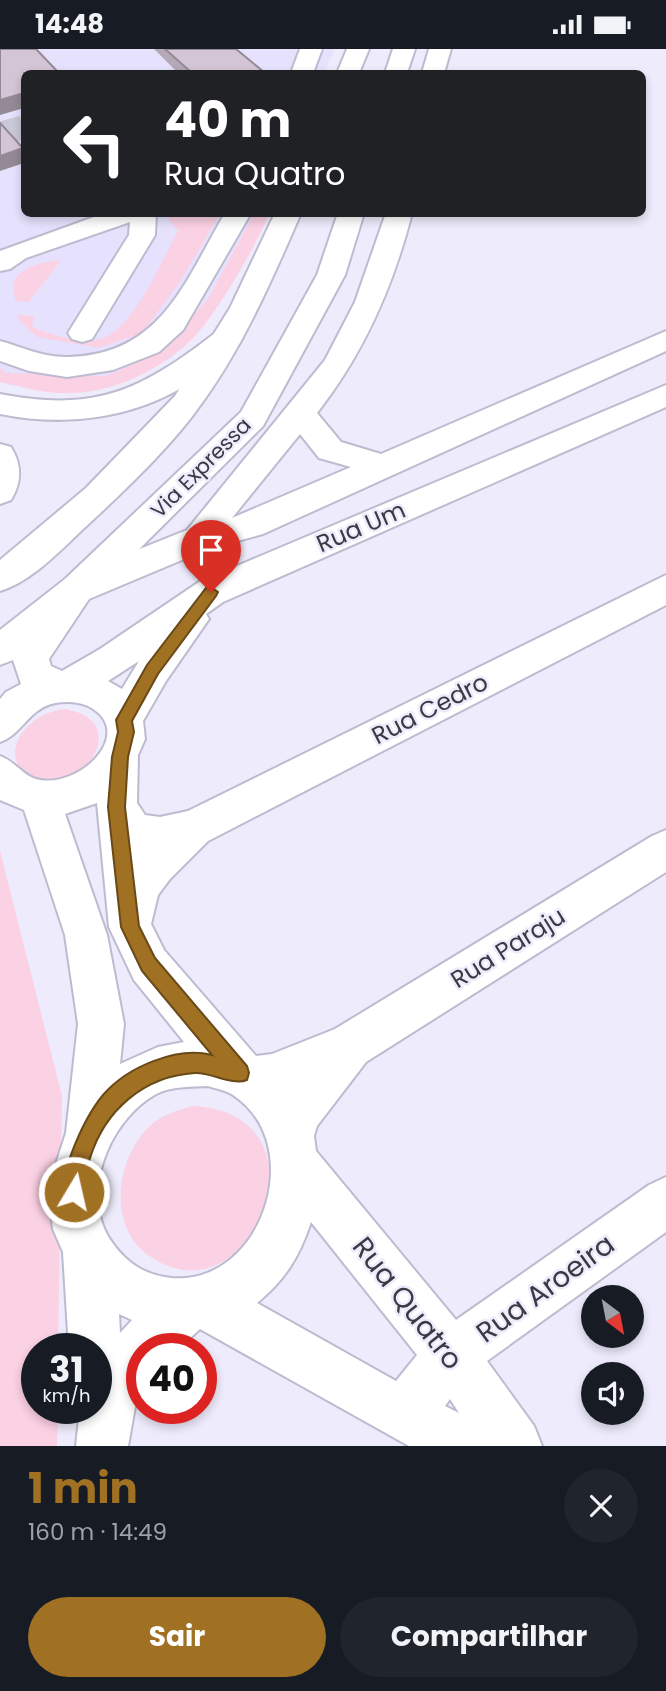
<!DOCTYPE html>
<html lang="pt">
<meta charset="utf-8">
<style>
:root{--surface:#171b24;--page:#20242c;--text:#f1f3f6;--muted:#9ea1a6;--accent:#a07023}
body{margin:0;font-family:Poppins,sans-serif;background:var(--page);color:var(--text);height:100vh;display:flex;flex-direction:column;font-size:26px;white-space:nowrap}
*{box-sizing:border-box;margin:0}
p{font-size:23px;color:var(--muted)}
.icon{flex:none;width:38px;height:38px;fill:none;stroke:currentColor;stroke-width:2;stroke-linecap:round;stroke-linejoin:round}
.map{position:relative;height:1397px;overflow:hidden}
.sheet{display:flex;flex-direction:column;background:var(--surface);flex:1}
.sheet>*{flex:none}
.top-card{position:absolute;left:21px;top:21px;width:625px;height:147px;border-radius:10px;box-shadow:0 4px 10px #0003;background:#202124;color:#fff;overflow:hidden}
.needle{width:46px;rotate:148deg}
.fabs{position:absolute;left:581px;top:1236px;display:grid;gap:14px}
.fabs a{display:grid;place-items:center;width:63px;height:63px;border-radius:50%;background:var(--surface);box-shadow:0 4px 10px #0003;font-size:35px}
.speed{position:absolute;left:21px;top:1284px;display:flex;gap:14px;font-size:35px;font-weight:700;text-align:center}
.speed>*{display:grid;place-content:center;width:91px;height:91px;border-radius:50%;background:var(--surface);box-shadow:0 4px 10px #0003;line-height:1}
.speed small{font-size:18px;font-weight:400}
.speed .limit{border:10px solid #d22;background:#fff;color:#111}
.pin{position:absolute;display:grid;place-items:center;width:60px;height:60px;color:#fff;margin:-72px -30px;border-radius:50% 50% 50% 0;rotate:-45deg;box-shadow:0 0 7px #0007}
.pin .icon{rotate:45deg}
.me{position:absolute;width:77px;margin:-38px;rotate:9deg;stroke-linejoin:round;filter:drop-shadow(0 0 5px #0008)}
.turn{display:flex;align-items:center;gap:24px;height:147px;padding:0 28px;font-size:32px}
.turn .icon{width:91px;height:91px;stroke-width:2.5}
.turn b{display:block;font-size:49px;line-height:60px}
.round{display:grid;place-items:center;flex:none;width:74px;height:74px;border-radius:37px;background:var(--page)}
.head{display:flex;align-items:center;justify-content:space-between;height:119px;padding:0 28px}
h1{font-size:42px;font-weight:700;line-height:52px;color:var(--accent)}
.button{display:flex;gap:14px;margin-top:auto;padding:14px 28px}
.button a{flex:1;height:80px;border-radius:42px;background:var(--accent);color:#fff;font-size:28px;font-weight:700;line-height:80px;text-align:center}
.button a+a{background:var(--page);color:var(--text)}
.status{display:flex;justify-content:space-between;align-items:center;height:49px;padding:0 35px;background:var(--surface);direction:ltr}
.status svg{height:19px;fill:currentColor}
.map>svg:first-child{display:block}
.built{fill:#e6e2fe}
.green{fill:#fbd1e4}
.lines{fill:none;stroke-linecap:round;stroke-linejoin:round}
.minor-tunnel{stroke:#cac8d7;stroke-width:24;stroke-dasharray:24 12;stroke-linecap:butt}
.minor-casing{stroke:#bdbbcf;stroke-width:4}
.major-casing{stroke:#bdbbcf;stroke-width:4}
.highway-casing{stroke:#bdbbcf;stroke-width:4}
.minor{fill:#fff;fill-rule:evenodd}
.major{fill:#fff;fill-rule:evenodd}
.highway{fill:#fff;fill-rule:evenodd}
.wall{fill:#b5a9b8}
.shaded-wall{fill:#948a96}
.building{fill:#d3c5d6;stroke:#948a96;stroke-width:2}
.route{fill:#a07023;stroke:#684917;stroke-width:2}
.labels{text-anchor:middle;stroke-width:5;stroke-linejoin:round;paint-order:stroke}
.far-street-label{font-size:21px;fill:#3b3a42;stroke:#eeebfc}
.street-label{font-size:24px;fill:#3b3a42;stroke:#eeebfc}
.near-street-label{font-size:28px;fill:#3b3a42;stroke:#eeebfc}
</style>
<div class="status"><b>14:48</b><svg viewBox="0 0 49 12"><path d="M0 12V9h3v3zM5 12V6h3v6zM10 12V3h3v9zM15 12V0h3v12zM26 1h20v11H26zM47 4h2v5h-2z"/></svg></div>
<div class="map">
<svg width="666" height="1397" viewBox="0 0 666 1397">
<rect width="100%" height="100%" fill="#eeebfc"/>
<path class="built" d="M0,0H335L324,24H24V164L259,165L211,257L171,309L117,332L64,342L8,336L0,332Z"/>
<g class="green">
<path d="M169,165H220L180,233L142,284L99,299L37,288L19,271L18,266L34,267L32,278C51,285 80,296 101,290C134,280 162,211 178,182L167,168Z"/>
<path d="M254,165H269C256,197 212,274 186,296C149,328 98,350 47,343C32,341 16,336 0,333V318L5,324L106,327L163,302L209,248Z"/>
<path d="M61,211L29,253L15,252C15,247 13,240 14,234C19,218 46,212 61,211Z"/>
<path d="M65,660C144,674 65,766 22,723C0,693 36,662 65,660Z"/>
<path d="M0,802L62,1047L58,1300H37V1360H58L57,1397H0Z"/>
<path d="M192,1057C338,1063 251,1280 148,1206C108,1177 116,1113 146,1081C158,1067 175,1062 192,1057Z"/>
</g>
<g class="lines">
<path class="minor-tunnel" d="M0,85L24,78"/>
<g class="minor-casing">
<g id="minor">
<path d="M300,0H322L313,24H291Z"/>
<path d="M429,0H451L444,24H422Z"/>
<path d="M105,164H156L155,186L92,290L82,293L72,290L68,284L129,186L130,173L26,209L10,220L0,222V202Z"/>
<path d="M225,164H251L183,281L159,303L113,321L67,328L29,322L0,312V292C22,298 44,309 68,308C161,306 184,234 225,164Z"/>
<path d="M386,164H412C393,238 364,304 317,364L341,393L381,405L666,282V302L263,485L208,500L89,550L49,610L51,617L62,622L100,600L199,533L666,336V358L223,553L206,565L209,570L166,632L143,672L145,690L138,706L137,754L145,766L160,768L188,762L666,526V556L208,792L170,830L158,846L151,875L164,901L256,1007L272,1005L335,980L652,787L666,781V823L366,1013L317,1077L314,1087L316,1102L456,1271L649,1136L666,1128V1183L487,1312L534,1377L542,1397H409L200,1280L178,1300H142V1342L136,1352L128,1397H76L80,1360H96V1300H69L63,1203L53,1180L50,1156L51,1130L66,1084L78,975L65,886L24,761L0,751V707C16,713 22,726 36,730C78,742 139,683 88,657C77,652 62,652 51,655C28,662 21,686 0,693V650L6,643L21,635L12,608L65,530L187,481L325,311L355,253ZM300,385L319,409L351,418L232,469ZM139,612L122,640L108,632ZM97,754L109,878L134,931L184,993L158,998L120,1015L124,975L107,886L65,765ZM208,1037C216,1040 226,1041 233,1046C309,1096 262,1237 171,1229C146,1226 129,1216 114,1196C77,1149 108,1072 156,1045C171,1037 192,1038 208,1037ZM311,1173L417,1306L396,1332L257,1254C286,1230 299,1208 311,1173ZM119,1265L132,1271L120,1284ZM450,1350L459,1364L445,1357Z"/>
</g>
</g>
<g class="major-casing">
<g id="major">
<path d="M229,279L239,281L243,288L239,295C222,308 206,323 188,335C132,370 64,378 0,365V345C99,364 143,340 219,281Z"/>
<path d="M0,395L11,398C22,416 22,433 11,451L0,455Z"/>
</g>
</g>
<g class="highway-casing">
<g id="highway">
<path d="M347,0H369L359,24H337Z"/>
<path d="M393,0H415L407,24H385Z"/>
<path d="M275,164H301C272,231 242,300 199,358C169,400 119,447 81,482C58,504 30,533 0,542V511L86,439L175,347L230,259Z"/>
<path d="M338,164H364L345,226L263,377L89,550L13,611L0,616V581L65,530L241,363L317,226Z"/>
</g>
</g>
<use href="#minor" class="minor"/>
<use href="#major" class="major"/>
<use href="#highway" class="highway"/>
</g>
<path class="wall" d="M154,0H236L265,24H178Z"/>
<g class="shaded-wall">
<path d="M24,44V59L0,66V51Z"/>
<path d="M23,99L24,106V114L0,122V107Z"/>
</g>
<g class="building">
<path d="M0,0H36L59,24H24V44L0,51Z"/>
<path d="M165,0H236L265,24H192Z"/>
<path d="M0,74L23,99L0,107Z"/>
</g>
<path class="route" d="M211,538L218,543L216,547L158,625L132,672L134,683L128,708L125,758L139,877L155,909L247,1017L249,1024L247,1031C232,1037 211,1023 195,1024C144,1027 105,1061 90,1109C85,1122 87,1137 81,1151L74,1154L67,1151C61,1137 67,1116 72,1103C80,1082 89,1063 103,1046C127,1018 177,997 212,1006L142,922L121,878L108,758L112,708L118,683L116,671L147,616L206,539Z"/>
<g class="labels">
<g class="far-street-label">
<text transform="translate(201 419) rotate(-45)" y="7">Via Expressa</text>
</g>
<g class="street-label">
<text transform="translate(361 478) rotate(-23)" y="8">Rua Um</text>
<text transform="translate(430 660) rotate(-27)" y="8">Rua Cedro</text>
<text transform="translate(508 899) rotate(-32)" y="8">Rua Paraju</text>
</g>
<g class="near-street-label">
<text transform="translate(545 1239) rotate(-36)" y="10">Rua Aroeira</text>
<text transform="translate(408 1254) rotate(52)" y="10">Rua Quatro</text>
</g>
</g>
</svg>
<div class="fabs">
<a><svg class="needle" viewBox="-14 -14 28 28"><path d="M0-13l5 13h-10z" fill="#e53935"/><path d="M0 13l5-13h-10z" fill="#9ea1a6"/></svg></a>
<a><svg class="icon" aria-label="sound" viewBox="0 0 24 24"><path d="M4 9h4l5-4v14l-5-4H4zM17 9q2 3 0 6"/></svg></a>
</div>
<div class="speed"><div>31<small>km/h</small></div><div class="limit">40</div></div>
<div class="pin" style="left:211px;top:543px;background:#d93025"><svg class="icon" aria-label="arrive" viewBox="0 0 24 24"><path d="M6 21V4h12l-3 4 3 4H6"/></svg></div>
<svg class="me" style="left:74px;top:1143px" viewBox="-20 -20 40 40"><circle r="17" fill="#a07023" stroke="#fff" stroke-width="3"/><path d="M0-11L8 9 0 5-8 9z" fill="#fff"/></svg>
<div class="top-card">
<div class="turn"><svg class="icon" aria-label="left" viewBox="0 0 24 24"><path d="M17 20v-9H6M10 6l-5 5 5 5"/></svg><div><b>40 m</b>Rua Quatro</div></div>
</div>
</div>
<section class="sheet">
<div class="head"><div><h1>1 min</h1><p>160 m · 14:49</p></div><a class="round"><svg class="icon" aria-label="close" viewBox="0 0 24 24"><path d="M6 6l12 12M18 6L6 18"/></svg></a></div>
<div class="button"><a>Sair</a><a>Compartilhar</a></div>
</section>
